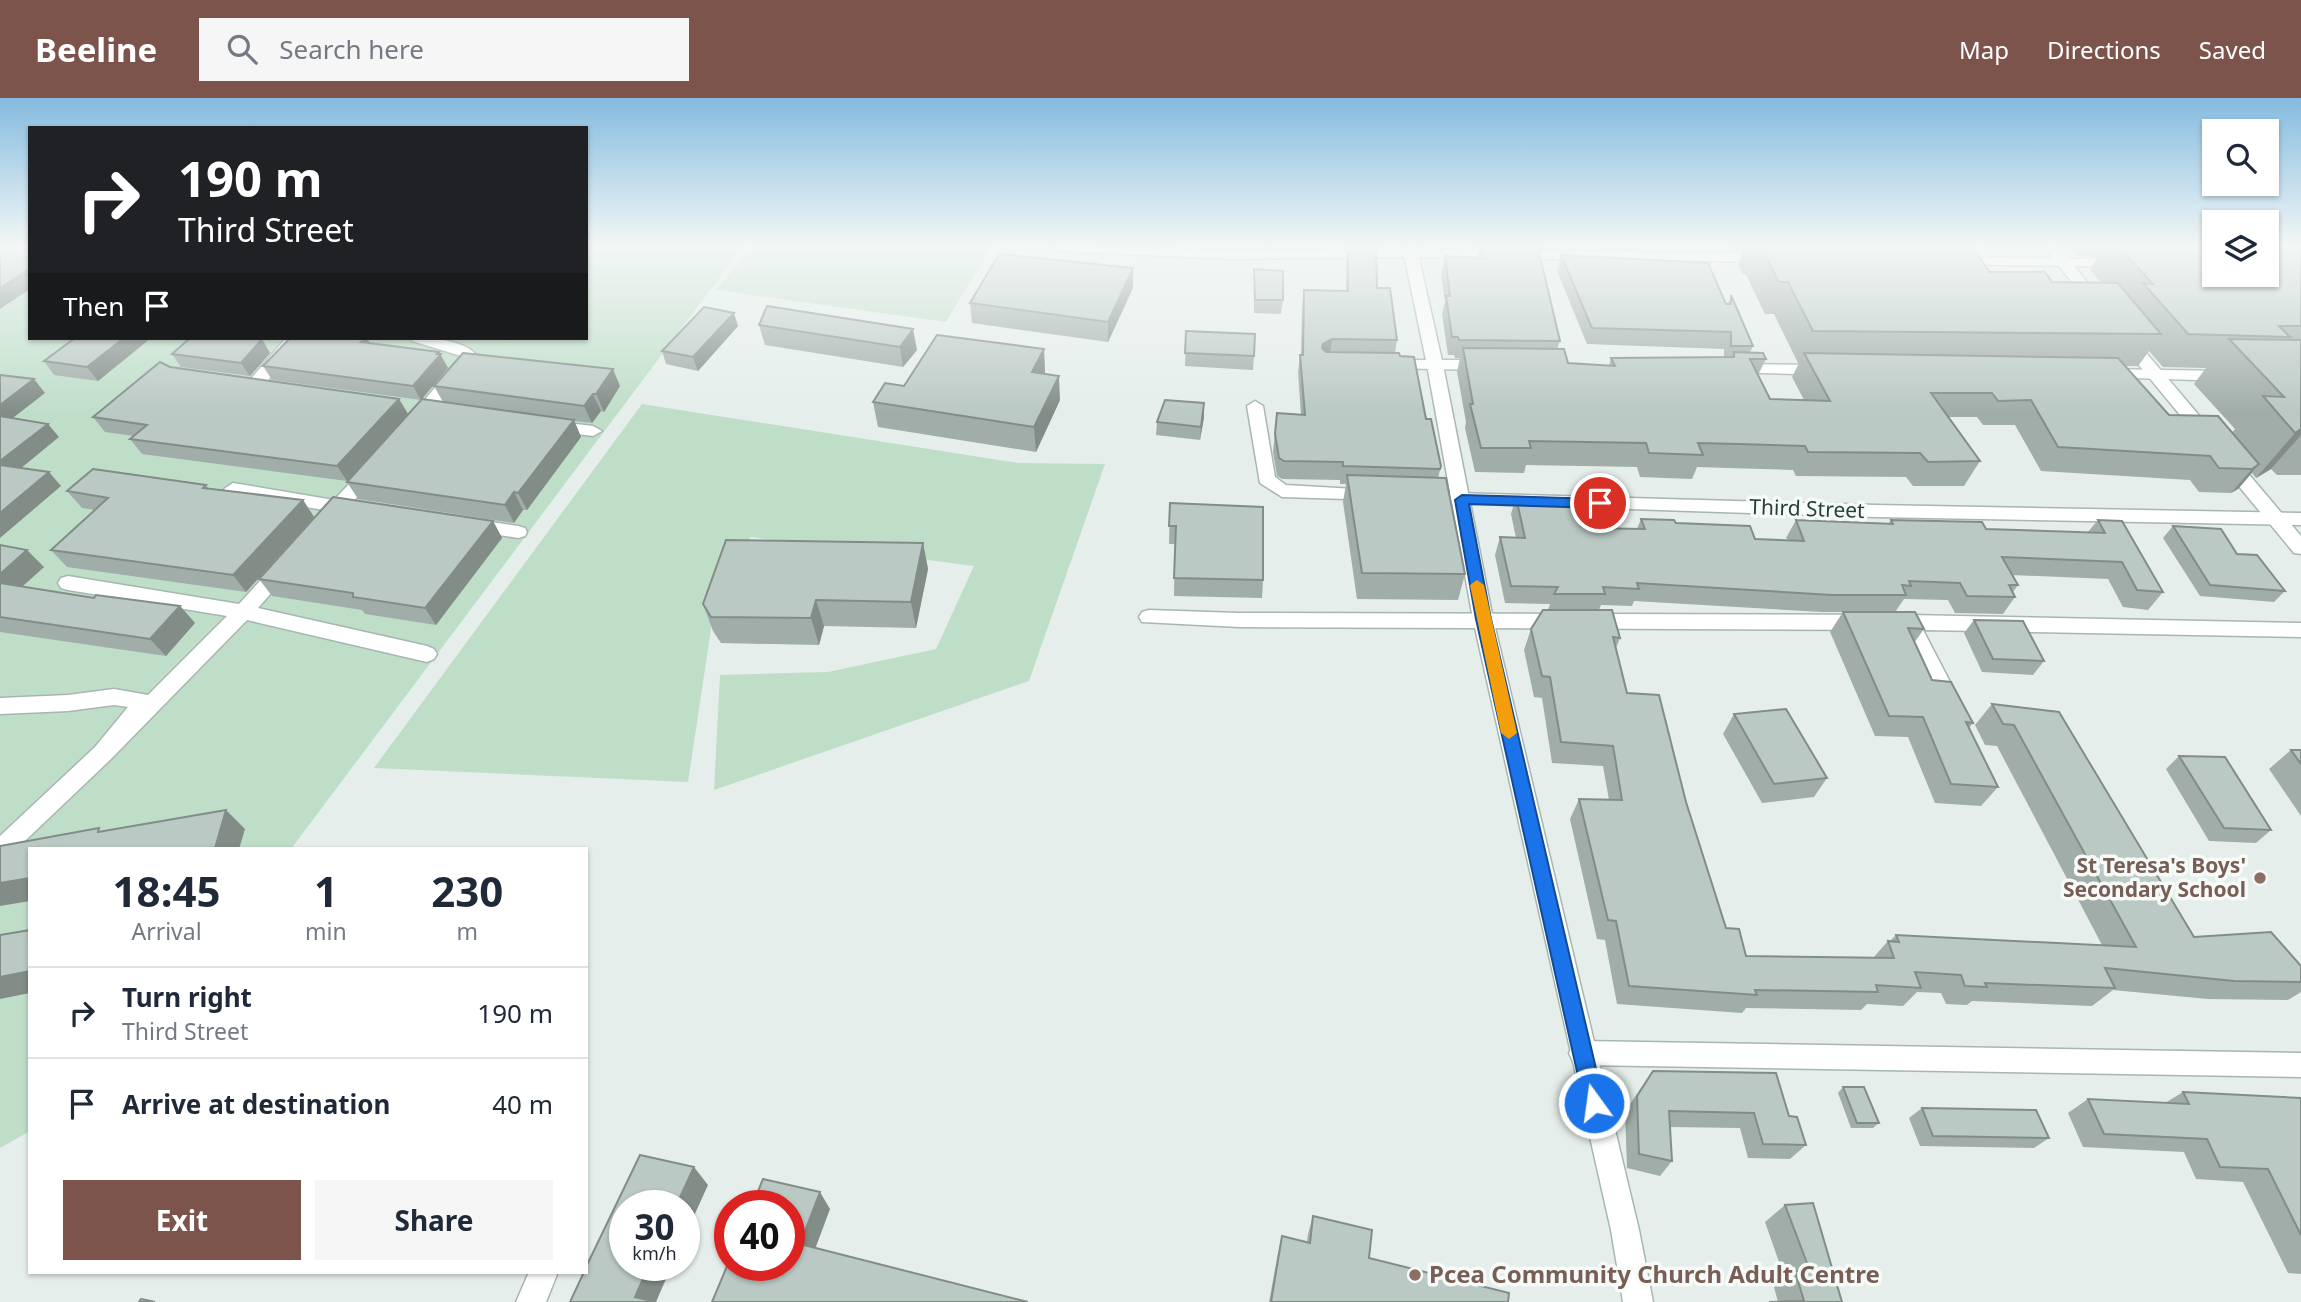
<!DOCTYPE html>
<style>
:root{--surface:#fff;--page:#f6f6f7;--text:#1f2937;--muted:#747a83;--line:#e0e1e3;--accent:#7d544b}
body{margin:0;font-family:"Noto Sans",sans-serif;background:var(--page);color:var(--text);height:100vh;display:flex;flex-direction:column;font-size:26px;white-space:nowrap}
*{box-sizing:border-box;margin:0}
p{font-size:23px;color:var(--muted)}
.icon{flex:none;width:38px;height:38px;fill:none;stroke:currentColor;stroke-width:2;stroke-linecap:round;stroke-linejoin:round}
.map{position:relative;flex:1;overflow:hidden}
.sheet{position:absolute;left:28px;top:749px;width:560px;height:427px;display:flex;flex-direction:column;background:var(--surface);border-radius:0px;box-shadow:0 2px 5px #0004}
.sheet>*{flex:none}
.top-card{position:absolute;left:28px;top:28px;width:560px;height:214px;border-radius:0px;box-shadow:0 2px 5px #0004;background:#202124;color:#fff;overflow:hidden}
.buttons{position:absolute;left:2202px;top:21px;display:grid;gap:14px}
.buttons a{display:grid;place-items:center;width:77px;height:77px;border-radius:0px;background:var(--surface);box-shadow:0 2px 5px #0004;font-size:35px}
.speed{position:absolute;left:609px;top:1092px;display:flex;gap:14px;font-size:35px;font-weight:700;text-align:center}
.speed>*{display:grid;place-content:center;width:91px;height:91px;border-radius:50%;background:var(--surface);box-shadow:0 2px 5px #0004;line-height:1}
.speed small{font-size:18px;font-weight:400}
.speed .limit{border:10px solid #d22;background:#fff;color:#111}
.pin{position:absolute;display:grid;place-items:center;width:60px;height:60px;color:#fff;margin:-30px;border:4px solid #fff;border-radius:50%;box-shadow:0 2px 7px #0007}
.me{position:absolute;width:77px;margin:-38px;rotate:346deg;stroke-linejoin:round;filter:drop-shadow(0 0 5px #0008)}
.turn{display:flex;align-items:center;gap:24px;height:147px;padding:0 35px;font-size:32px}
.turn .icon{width:91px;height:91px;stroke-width:2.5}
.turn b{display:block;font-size:49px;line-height:60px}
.then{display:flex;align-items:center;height:66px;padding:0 35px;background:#0003;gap:14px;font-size:26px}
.eta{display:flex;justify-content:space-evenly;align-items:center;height:119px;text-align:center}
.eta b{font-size:42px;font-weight:700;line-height:49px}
.primary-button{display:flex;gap:14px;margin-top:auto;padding:14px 35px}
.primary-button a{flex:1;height:80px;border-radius:0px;background:var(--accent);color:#fff;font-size:28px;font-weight:700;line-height:80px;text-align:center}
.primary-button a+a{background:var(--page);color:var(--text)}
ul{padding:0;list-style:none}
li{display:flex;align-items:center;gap:21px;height:91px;padding:0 35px;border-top:2px solid var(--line)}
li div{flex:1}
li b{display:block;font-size:26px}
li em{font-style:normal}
header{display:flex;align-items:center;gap:42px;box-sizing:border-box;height:98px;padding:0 35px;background:var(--accent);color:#fff}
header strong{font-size:33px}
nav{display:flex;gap:38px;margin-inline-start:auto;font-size:24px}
.search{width:490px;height:63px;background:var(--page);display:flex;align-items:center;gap:18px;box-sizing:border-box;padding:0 24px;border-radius:0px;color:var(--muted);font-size:26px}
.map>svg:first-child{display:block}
.green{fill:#bfdec8}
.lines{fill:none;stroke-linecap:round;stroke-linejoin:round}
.minor-casing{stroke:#a7b6b1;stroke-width:3}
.tertiary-casing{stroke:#a7b6b1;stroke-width:3}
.minor{fill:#fff;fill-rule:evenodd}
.tertiary{fill:#fff;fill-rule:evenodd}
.wall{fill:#a0ada8;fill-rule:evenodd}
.shaded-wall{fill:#828d88}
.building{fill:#bac9c3;stroke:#828d88;stroke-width:2}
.route{fill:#1a73e8;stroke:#114b97;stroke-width:2}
.slow{fill:#f59e0b}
.education-dot{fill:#8d6e63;stroke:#f6faf8;stroke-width:2.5}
.labels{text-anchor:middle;stroke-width:7;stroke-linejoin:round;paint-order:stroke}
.street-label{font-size:21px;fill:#244039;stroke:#f6faf8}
.education-label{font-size:21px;font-weight:bold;fill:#785e54;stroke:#f6faf8;text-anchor:end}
.near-education-label{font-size:24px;font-weight:bold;fill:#785e54;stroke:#f6faf8;text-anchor:start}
</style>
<header>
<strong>Beeline</strong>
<div class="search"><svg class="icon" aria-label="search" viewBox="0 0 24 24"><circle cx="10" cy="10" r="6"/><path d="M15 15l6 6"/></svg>Search here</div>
<nav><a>Map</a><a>Directions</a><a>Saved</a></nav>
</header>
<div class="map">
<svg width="2301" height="1204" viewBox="0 0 2301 1204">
<rect width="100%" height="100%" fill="#e5eeea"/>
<g class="green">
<path d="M0,147H30V240H586V147H744L291,751H30V1033L0,1050Z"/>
<path d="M754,147H992L946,224L716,192Z"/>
<path d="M642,306L1018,365L1105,366L1029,583L714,692L720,577L828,574L936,551L974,468L751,439L719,478L688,684L374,670Z"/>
</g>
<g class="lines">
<g class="minor-casing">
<g id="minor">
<path d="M1054,147L1231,153L1410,151L1767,156L1774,160L1767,164L1410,159L1231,161L1060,153L1055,152Z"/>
<path d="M1953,159L2121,161L2128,165L2121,169L1948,166L1946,163Z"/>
<path d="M286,240H302L261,291H249L247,287L249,283Z"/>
<path d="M410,240C428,239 466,242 477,258L470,271L423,326L417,327L408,322L461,258L412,243Z"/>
<path d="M1388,262H1485L1493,267L1485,272L1382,270L1380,267L1382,264Z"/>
<path d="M1735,266L1825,267L1833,272L1825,277L1729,274L1727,271Z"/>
<path d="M2106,271L2227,273L2235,278L2227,283L2100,279L2098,276Z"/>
<path d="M1255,303L1263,308L1275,379L1286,387L1372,392L1378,394L1381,398L1378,402L1282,399L1260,385L1247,308Z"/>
<path d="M550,323L593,328L602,333L593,338L544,332L541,328L544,324Z"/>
<path d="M372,366L381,372L352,405L357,410L354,414L342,415C335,423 331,427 320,424L318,420L324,412L233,397L224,391L233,385L334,402L366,368Z"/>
<path d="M1421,394L1876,407L2301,415V427L1876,419L1415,404L1412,400L1415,396Z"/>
<path d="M470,421L518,428L525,430L527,434L525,438L518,440L463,431L461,427L463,423Z"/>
<path d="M285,461L292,463L295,468L258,510L427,548L434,551L437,556L434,561L427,564L247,522L111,661L8,759L0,762V738L95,649L128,609L114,607L68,613L0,616V600L68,597L114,591L148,597L227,518L68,492L61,490L58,485L61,480L68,478L239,506L278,463Z"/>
<path d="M1149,512L1239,515L1909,517L2301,525V539L1923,532L1962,607L1958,613L1951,615L1944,613L1903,532L1239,529L1142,524L1139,519L1142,514Z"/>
<path d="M1582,943L2301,955V979L1582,967L1573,964L1569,955L1573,946Z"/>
<path d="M529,1174H558L546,1204H516Z"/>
</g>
</g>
<g class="tertiary-casing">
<g id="tertiary">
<path d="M1402,147H1416L1443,267L1493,521L1639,1132L1653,1204H1623L1611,1132L1473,521L1427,267Z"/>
<path d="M2042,147H2057L2103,204L2106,207L2103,210H2093Z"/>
<path d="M2125,235L2131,237L2301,438V456L2294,455L2119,243L2117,240Z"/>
</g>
</g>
<use href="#minor" class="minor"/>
<use href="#tertiary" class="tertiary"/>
</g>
<g class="wall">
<path d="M1345,147H1392L1376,148L1377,190L1397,242L1395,255L1400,258L1426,321L1441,368L1438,380L1465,476L1458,502L1357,501L1343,404L1346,386H1340V382L1282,381L1277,378L1273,354L1277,315L1301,317L1298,274L1300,257H1301L1302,210L1304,192L1346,193V162L1348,149H1346Z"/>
<path d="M1471,147H1532L1560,243L1557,251L1568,265L1609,268L1611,260L1724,259V251L1587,246L1557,173L1561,157L1726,206H1728L1731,197L1753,248L1750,254L1766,261L1758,277L1770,301L1804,302L1792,279L1799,265H1798L1774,216H1765L1746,177L1743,176L1738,167L1743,153H1731L1727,147H2043L2041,150L1971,148L1990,174L2052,184L2101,185L2090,172L2098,159L2078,158L2061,147H2301V377H2277L2271,371L2256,380L2252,375L2238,391L2231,395L2199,394L2190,382L2041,373L2015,327H1983L1977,319H1949L1980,363L1964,388H1913L1906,379L1796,378L1793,372L1728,370L1697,369L1692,381L1640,379L1637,369L1526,367L1524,375L1475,374L1465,330L1466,324L1457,274L1460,260H1455L1454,257H1448L1442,216L1445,204L1441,177L1445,158L1477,160L1479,149H1472ZM2149,253L2163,269L2206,270L2194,286L2235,331L2232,335L2169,317L2125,268H2138Z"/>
<path d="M1133,170V190L1108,244L972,225L970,205Z"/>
<path d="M1254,171L1283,202L1281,216L1254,215Z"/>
<path d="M759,227L917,252L903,269L765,247Z"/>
<path d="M738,228L698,273L666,266L662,253Z"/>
<path d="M1186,233L1254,258L1253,272L1185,268Z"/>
<path d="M67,240H151L98,283L54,277L44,263L70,243Z"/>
<path d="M262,241L270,255L250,278L181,269L172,256Z"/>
<path d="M371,246L439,254L448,270L421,302L272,282L263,268Z"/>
<path d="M1044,251L1045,276L1060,302L1036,354L878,329L873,304L904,288Z"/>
<path d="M170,269L399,301L408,316L347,383L142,356L130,341L134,338L105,334L93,319Z"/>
<path d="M434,288H620L604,314L601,313L592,325L574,323L581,339L527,412H523L514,425L358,401L347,384L443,304Z"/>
<path d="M1204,305V319L1200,342L1156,337L1157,324Z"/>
<path d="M206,387L209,391L303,402L314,419L246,494L67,469L51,452L95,412L82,410L67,393Z"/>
<path d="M1516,399L1585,430L1637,431L1641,421L1676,425L1755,441L1788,442L1786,440L1796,422L1889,425L1891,422L1986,431L2087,435L2098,422L2163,494L2148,512L2123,509L2108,481L2012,477L2018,487L2013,494L2015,499L2003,516L1955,515L1948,502L1904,501L1895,514L1924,531L1914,545L1932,582L1973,625L1969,630L1998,689L1981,708L1935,705L1908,639L1875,638L1830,534L1843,514H1822L1634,503L1632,508L1601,507L1599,512L1620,540L1616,550L1627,595L1686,704L1726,830L1746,858L1873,860L1888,843H1890L1896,837L2102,847L1997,648L1985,647L1975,627L1992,606L2059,614L2194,839L2301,868V894L2288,902L2208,901L2113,892L2092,908L1972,903L1967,907L1946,906L1941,895L1917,894L1903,908L1867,906L1861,912L1746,910L1742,915L1617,906L1605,842L1597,841L1570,721L1579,701L1609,702L1603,668L1552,665L1542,600L1534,599L1524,552L1531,531L1548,512L1550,506L1505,505L1495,457L1500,439L1516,440L1511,416Z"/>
<path d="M1170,405L1263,482L1262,500L1174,498L1175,446H1169Z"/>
<path d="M493,423L502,440L436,527L365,516L362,512L272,498L259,481Z"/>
<path d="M2173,428L2237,456L2285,493L2274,504L2200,498L2163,440Z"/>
<path d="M923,445L928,471L916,530L824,528L819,547L721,545L713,533L703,506Z"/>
<path d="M0,447L44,469L22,489L94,500L180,508L195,525L166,558L0,534Z"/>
<path d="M1974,522L2044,563L2033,577L1982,574L1964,535Z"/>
<path d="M1734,616L1827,680L1814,699L1762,705L1723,636Z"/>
<path d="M2291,652H2301V718L2269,671Z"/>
<path d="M2179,658L2271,732L2256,745L2209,743L2166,671Z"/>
<path d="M1653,973L1789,1018L1806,1047L1790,1061L1748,1060L1740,1030L1670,1029L1672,1063L1660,1078L1627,1070L1625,1013Z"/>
<path d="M1843,989L1879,1025L1873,1030H1851L1838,995Z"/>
<path d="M2183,994L2301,1000V1176L2288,1175L2243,1084L2196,1081L2184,1054L2083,1049L2068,1015L2088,1001L2165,1005Z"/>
<path d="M1922,1010L2049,1040L2034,1050L1920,1048L1909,1020Z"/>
<path d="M1785,1107L1842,1204H1778L1774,1189L1785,1181L1765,1124Z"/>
<path d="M1313,1118L1369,1160L1508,1204H1269L1278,1155L1282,1138L1307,1144L1308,1136Z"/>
</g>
<g class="shaded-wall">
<path d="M30,170V191L0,211V190Z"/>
<path d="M1133,170V190L1108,244V224Z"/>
<path d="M734,215L738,228L698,273L693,259Z"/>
<path d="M913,231L917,252L903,269L900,249Z"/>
<path d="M124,240H151L98,283L87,269Z"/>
<path d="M366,240H367L374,252L361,244Z"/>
<path d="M262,241L270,255L250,278L241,265Z"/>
<path d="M1332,241L1330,258L1321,264L1323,246Z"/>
<path d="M1044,251L1045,276L1032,274Z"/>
<path d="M439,254L448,270L421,302L413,288Z"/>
<path d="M613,271L620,288L604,314L596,296Z"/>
<path d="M1059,278L1060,302L1036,354L1034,329Z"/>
<path d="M34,281L45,295L0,330V307Z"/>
<path d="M593,296L601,313L592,325L584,308Z"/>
<path d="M399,301L408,316L347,383L337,368Z"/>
<path d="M1204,305V319L1200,342L1201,329Z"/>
<path d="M574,322L581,339L527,412L518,395Z"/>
<path d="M48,326L59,339L9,380L0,370V363Z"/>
<path d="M2301,331V337L2271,371L2256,380L2295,335Z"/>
<path d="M2259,366L2238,391L2231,395L2252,371Z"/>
<path d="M49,374L61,388L0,440V415Z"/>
<path d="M514,394L523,412L514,425L505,407Z"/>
<path d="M303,402L314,419L246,494L233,477Z"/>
<path d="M493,423L502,440L436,527L425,510Z"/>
<path d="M923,445L928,471L916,530L911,504Z"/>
<path d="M27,452L44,469L8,501L0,493V476Z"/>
<path d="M816,502L824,528L819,547L811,520Z"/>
<path d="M180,508L195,525L166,558L150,541Z"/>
<path d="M226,712L245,731L239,751H209Z"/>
<path d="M30,780V803L0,808V785Z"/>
<path d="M30,873V895L0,901V879Z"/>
<path d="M694,1069L708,1087L684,1140V1108H676Z"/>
<path d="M820,1094L830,1111L811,1162L800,1146Z"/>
<path d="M649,1167H672L656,1204L635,1199Z"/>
</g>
<g class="building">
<path d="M0,147H30V170L0,190Z"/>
<path d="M1348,147H1376L1377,190H1390L1397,242L1332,241L1323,246L1322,250L1326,254L1399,255L1400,258L1414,259L1426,321H1431L1441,368L1440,371L1343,368V364L1284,363L1279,360L1275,336L1277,315L1305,317L1300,257H1303L1304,192L1348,193Z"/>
<path d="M1481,147H1532L1533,149L1538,150L1560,243L1459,242L1458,239H1452L1446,198H1450L1445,158L1485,160Z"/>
<path d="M1760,147H1970L1990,174H2045L2052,184L2118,185L2161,236L1813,233L1788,184H1779Z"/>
<path d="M2117,147H2214V177H2266V147H2301V228H2279L2290,239L2188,236L2143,185L2153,186Z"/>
<path d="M999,156L1133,170L1108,224L970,205Z"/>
<path d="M1561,157L1708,165L1726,206H1731V197L1753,248H1731V234L1592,230Z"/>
<path d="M1254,171L1283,173V202H1255Z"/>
<path d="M767,208L913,231L900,249L759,227Z"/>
<path d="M704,209L734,215L693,259L662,253Z"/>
<path d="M1186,233L1255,236L1254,258L1185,255Z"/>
<path d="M937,237L1044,251L1032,274L1059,278L1034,329L873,304L885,285L904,288Z"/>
<path d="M75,240H124L87,269L44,263Z"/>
<path d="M190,240H251L262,241L241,265L172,256Z"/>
<path d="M290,240H366L361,244L439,254L437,256H441L413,288L263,268Z"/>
<path d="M2229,241L2301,242V331L2295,335L2263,298L2284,299Z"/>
<path d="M1463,250L1564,251L1568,265L1615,268L1611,260L1734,259V254L1763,255L1766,261H1750L1770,301L1830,303L1804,255L2118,260L2169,317L2218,318L2259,366L2252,371L2219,370L2210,358L2058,349L2031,302L1998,303L1992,295H1931L1980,363L1928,364L1920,355L1808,354L1805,348L1739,346L1698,345L1703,357L1649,355L1646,345L1529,343L1531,350H1481L1470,306H1473Z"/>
<path d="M463,255L613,271L596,296H593L584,308L434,288Z"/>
<path d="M160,264L170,269L399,301L337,368L130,341L147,327L93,319Z"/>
<path d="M0,277L34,281L0,307Z"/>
<path d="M422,301L574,322L518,395L514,394L505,407L347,384Z"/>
<path d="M1165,302L1204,305L1201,329L1157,324Z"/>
<path d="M0,318L48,326L0,363Z"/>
<path d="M0,367L49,374L0,415Z"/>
<path d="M93,371L206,387L203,390L303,402L233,477L51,452L108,400L67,393Z"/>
<path d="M1347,377L1446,380L1465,476L1362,475Z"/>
<path d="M333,399L493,423L425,510L353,499V495L259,481Z"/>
<path d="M1516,399L1578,401L1585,430L1645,431L1641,421L1674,422L1676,425L1750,428L1755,441L1804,443L1796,422L1893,426L1891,422L1982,424L1986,431L2105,435L2098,422L2122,423L2163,494L2137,492L2122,464L2002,459L2018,487H2009L2015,499L1967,498L1960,485L1909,483L1911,488L1902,487L1906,497H1832L1637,485L1639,491L1603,489L1605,496H1554L1558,489L1511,488L1500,439L1525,440Z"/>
<path d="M1170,405L1263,409V482L1174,480L1176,428H1169Z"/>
<path d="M2173,428L2221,431L2237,456L2257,457L2285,493L2210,487Z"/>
<path d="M726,442L923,445L911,504L816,502L811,520L711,519L703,506Z"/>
<path d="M0,447L27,452L0,476Z"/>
<path d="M0,485L94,500L96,497L180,508L150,541L0,519Z"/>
<path d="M1543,512H1612L1620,540L1613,539L1627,595L1659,597L1686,704L1726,830L1739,831L1746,858L1894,860L1888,843L1899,844L1896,837L2136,849L2014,627L2003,626L1992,606L2059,614L2194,839L2271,834L2301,868V884L2234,883L2105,870L2115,890L1985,885L1987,889L1965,888L1961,877L1915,874L1921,890L1876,887L1878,894L1755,892L1757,897L1629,888L1616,823L1608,822L1579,701L1622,702L1613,648L1561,644L1550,579L1542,578L1531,531Z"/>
<path d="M1843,514H1915L1924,531L1908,530L1932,582L1951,584L1973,625L1966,624L1998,689L1951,686L1923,619L1889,618Z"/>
<path d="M1974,522L2023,523L2044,563L1993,561Z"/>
<path d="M1786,611L1827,680L1774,686L1734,616Z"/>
<path d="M2291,652H2301V666Z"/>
<path d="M2179,658L2225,659L2271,732L2224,730Z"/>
<path d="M226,712L215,750L209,751H30V780L0,785V748L99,730L98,734Z"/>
<path d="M30,832V873L0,879V837Z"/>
<path d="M1653,973L1776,975L1789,1018L1797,1019L1806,1047L1763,1046L1754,1015L1669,1013L1672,1063L1639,1056L1637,998Z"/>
<path d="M1843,989H1864L1879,1025H1857Z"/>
<path d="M2183,994L2301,1000V1137L2268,1071L2220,1069L2207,1041L2104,1036L2088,1001L2189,1006Z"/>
<path d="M1922,1010L2036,1012L2049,1040L1933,1038Z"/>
<path d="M640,1057L694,1069L676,1108H625V1167H649L635,1199L656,1204H570L584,1174H586V1169Z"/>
<path d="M763,1081L820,1094L800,1146L1028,1204H712L730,1161V1167H789V1108H752Z"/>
<path d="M1813,1105L1842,1204H1769L1804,1203L1795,1173H1810L1785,1107Z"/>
<path d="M1313,1118L1372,1132L1369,1160L1509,1195L1508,1204H1271L1282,1138L1310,1145Z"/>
<path d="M141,1201L155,1204H139Z"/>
</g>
<linearGradient id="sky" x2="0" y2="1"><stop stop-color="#84bbdf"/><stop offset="0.47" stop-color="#f3f7f6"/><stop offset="1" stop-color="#f3f7f6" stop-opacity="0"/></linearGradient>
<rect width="2301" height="315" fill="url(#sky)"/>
<path class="route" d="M1462,397L1600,401L1607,405L1600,410L1469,406L1491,521L1604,1005L1601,1012L1594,1015L1587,1012L1584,1005L1476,521L1455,402Z"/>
<path class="slow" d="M1477,482L1484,487L1517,635L1509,641L1501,635L1470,487Z"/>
<g class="education-dot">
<circle cx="2260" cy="780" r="7"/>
<circle cx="1415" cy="1177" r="7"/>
</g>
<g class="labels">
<g class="street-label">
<text transform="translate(1807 411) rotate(2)" y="7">Third Street</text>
</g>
<g class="education-label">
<text x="2246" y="775">St Teresa's Boys'<tspan x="2246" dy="24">Secondary School</tspan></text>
</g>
<g class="near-education-label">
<text x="1429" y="1185">Pcea Community Church Adult Centre</text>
</g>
</g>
</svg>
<div class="buttons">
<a><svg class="icon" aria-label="search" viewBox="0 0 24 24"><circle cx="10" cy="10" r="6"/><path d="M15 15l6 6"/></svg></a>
<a><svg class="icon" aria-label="layers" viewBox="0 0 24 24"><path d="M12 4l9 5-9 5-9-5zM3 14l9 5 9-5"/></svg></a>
</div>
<div class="speed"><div>30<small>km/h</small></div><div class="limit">40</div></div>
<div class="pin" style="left:1600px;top:405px;background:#d93025"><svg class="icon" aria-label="arrive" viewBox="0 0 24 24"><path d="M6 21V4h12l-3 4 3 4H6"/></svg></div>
<svg class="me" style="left:1594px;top:1005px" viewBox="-20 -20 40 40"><circle r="17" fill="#1a73e8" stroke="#fff" stroke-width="3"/><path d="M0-11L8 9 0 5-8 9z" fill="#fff"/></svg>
<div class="top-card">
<div class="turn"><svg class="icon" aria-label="right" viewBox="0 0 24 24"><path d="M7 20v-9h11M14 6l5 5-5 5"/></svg><div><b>190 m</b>Third Street</div></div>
<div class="then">Then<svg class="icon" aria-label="arrive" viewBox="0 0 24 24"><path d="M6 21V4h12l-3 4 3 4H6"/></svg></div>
</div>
<section class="sheet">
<div class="eta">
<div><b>18:45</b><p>Arrival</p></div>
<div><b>1</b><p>min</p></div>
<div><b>230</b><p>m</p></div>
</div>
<ul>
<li><svg class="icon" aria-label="right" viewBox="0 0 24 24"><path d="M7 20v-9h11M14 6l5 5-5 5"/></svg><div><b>Turn right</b><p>Third Street</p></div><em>190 m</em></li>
<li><svg class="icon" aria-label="arrive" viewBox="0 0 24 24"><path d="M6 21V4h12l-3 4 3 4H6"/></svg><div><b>Arrive at destination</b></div><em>40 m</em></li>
</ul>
<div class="primary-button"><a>Exit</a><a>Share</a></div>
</section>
</div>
